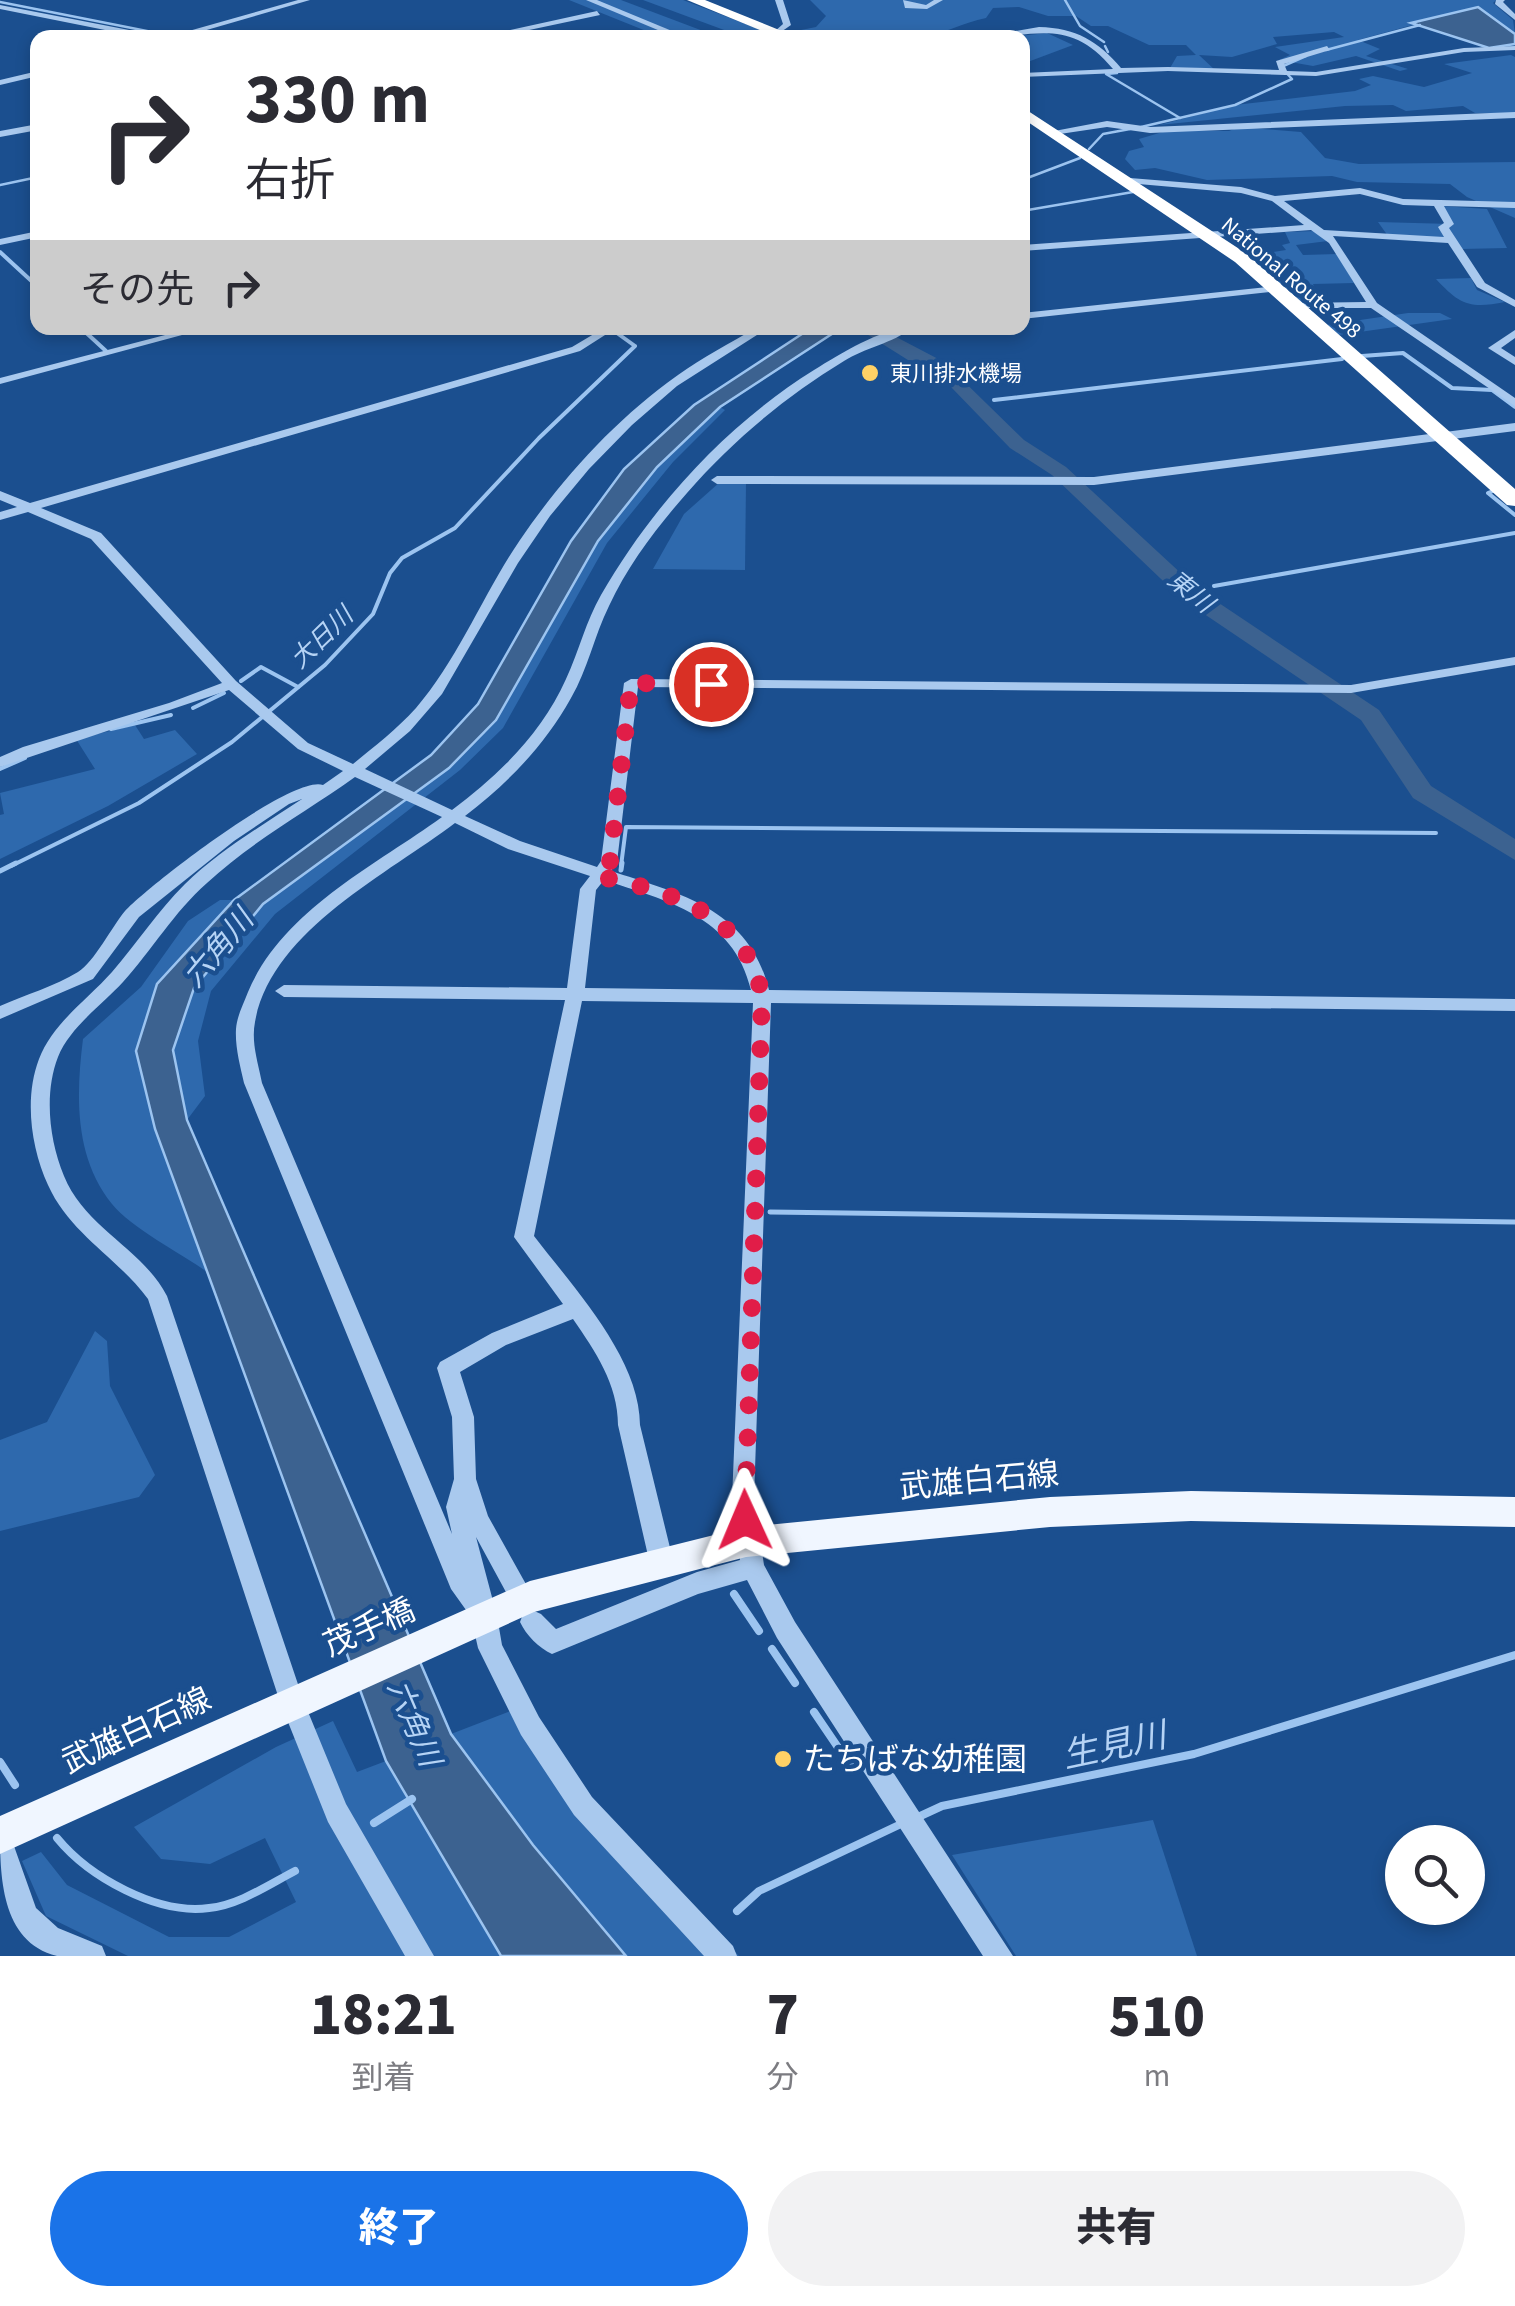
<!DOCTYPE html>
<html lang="ja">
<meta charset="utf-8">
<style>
:root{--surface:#fff;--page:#f2f2f3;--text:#2b2b33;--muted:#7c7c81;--accent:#1a73e8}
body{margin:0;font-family:"Source Sans 3","Noto Sans JP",sans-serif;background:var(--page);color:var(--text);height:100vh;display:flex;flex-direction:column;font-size:38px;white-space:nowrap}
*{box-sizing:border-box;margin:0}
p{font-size:32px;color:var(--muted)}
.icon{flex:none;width:55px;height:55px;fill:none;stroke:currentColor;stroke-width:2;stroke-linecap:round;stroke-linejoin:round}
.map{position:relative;height:1956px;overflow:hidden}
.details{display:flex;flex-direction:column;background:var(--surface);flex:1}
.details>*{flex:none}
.top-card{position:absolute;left:30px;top:30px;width:1000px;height:305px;border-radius:20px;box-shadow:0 5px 15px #0003;background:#fff;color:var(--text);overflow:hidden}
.tools{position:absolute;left:1385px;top:1825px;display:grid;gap:20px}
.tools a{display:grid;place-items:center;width:100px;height:100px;border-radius:50%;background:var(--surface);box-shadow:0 5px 15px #0003;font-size:50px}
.pin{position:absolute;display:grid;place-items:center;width:85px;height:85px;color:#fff;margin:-42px;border:5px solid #fff;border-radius:50%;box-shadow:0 2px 10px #0007}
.me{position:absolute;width:110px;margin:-55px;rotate:359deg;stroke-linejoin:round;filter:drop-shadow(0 0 8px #0008)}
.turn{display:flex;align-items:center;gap:35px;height:210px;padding:0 50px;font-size:45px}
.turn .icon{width:130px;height:130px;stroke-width:2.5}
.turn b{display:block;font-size:70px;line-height:85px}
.then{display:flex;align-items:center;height:95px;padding:0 50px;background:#0003;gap:20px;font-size:38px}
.eta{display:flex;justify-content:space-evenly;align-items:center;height:170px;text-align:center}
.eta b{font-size:60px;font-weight:800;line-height:70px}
.cta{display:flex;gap:20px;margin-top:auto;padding:20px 50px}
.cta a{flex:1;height:115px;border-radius:60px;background:var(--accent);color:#fff;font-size:40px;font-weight:800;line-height:115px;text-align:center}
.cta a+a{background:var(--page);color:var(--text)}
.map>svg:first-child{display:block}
.green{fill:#2e69ad}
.water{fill:#3c6290;stroke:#9cc4f0;stroke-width:2.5}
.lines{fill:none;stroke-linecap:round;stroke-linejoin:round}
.stream-far3{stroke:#9cc4f0;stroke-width:2.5}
.stream-far2{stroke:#9cc4f0;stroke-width:4}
.stream-far1{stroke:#9cc4f0;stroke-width:5}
.stream{stroke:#9cc4f0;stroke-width:8}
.river{fill:#3c6290;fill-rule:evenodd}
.minor{fill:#a9c9ee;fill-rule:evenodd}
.major{fill:#f0f6ff;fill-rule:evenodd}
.highway{fill:#fff;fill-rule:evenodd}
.route{stroke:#e11d48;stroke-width:18;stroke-dasharray:0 32.4}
.poi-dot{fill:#ffd166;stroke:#1b4f8f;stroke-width:4}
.labels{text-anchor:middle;stroke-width:9;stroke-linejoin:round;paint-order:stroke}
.far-street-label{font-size:22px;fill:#fff;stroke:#1b4f8f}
.far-poi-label{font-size:22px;fill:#fff;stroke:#1b4f8f;text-anchor:start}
.far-water-label{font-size:25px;font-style:italic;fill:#b5d3f5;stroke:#1b4f8f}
.water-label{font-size:30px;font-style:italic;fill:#b5d3f5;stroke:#1b4f8f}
.near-street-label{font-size:32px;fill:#fff;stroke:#1b4f8f}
.near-poi-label{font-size:32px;fill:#fff;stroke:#1b4f8f;text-anchor:start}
.near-water-label{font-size:35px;font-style:italic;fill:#b5d3f5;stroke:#1b4f8f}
</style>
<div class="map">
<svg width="1515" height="1956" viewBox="0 0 1515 1956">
<rect width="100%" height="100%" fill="#1b4f8f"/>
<g class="green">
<path d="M569,0H621L719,37H661Z"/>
<path d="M643,0H683L780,37H743Z"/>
<path d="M810,0H1496L1493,3L1513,20L1515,34L1478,7L1358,40L1380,49L1366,56L1408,69L1400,71L1356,56L1313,66L1279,60L1290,55L1275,47L1344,37L1334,32L1273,37L1277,44L1232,57L1199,55L1216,71L1170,68L1177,56L1196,55L1186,45H1149L1108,26H1091L1076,16H1048L1019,7L993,8L986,18C963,22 944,35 918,37C882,40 843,37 807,37L801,30L816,27L826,16Z"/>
<path d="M1047,33L1073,45L1025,63L1022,38L1009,37Z"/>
<path d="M1511,55L1515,57V113H1475L1463,106L1406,111L1393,105L1345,106L1159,125L1235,105L1355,91L1371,85L1359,79L1373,76L1424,87L1472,73L1444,64Z"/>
<path d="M1239,127L1301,132L1325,158L1359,164L1515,162V218L1467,197L1450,184L1357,182L1332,176L1207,180L1155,168L1135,170L1125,159L1129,151L1144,147L1139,139L1166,131H1229Z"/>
<path d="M1441,206L1487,209L1507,248L1461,249L1453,239L1388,236L1378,222L1451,224Z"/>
<path d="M1317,231L1328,241L1296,245L1303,255L1337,254L1354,283L1313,284L1322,305H1305L1249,256L1286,250L1282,245L1290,243L1285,232Z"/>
<path d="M1471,278L1477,290L1505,302C1470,309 1460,305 1436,279Z"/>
<path d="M1408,313H1440L1452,319L1338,335L1326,325Z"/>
<path d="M720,407L725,410L673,462L607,543L503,728L460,770L275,914L211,991L198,1041L205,1096L187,1120L173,1050L194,988L263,904L449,768L496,720L598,541L657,467Z"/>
<path d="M720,482L746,483L745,570L653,569L684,514Z"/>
<path d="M135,725L144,739L175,730L197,754L108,806L0,859V815L4,814L0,793L95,769L76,739Z"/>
<path d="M220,900H234L157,984L155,1129L207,1272C181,1253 131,1228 112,1204C74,1157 76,1095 83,1039L141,987L188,921Z"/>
<path d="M95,1331L107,1341L110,1386L155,1475L139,1497L0,1531V1440L47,1422Z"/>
<path d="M526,1705L580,1791L739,1956H626L533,1845L451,1734Z"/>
<path d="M333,1721L357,1772L386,1761L501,1956H128L46,1916L22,1861L41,1852L67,1885L169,1937H229L296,1902L265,1838L210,1864L161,1859L134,1827L276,1747Z"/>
<path d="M1153,1820L1197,1956H1016L952,1855Z"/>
</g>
<g class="water">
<path d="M1478,7L1515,34V44L1489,48L1411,23Z"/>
<path d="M811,328H841L720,407L657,467L598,541L496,720L449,768L263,904L194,988L173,1050L187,1120L451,1734L533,1845L626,1956H501L386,1761L155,1129L136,1051L157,984L234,900L431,755L478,704L571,541L624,469L694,405Z"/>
</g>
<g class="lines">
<g class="stream-far3">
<path d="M1065,0L1080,26L1104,42"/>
<path d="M0,2L167,35"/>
<path d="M1105,46L1108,52"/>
<path d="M1326,50L1420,25"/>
<path d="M1117,73L1106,74L1180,118"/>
<path d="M1141,127L1235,105L1292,79L1281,67L1306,56"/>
<path d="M1089,149L1103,134L1130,129"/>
<path d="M1022,180L1080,158"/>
<path d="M0,185L38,177"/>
<path d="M1022,211L1133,192"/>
</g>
<g class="stream-far2">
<path d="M0,252L38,287"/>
<path d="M81,328L106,351"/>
<path d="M1362,356L1403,353L1452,388L1492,390L1515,407"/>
<path d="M892,369L921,358"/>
<path d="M994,400L1342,359"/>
<path d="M1493,491L1488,493L1515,515"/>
<path d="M1214,586L1515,533"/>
<path d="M241,681L261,667L298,687"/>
<path d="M193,708L224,693"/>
<path d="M111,729L171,715"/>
<path d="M0,769L25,758"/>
<path d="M11,866L139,803L232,742L325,665L373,614L390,573L402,558L455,528L539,438L635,346L610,328"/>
<path d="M621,866L626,827L1436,833"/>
</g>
<g class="stream-far1">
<path d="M621,870L622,863"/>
<path d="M0,871L16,863"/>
<path d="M770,1212L1515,1222"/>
</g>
<g class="stream">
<path d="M734,1594L759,1631"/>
<path d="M772,1649L795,1683"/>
<path d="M814,1712L852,1768"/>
<path d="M0,1762L15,1785"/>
<path d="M916,1818L942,1806L1194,1754L1515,1655"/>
<path d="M374,1823L412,1799"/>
<path d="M57,1838C89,1877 157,1915 209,1908C239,1905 268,1885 295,1871"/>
<path d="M737,1911L759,1891L901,1824"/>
</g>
<path class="river" d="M857,328H879L944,362L1024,440L1066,467L1198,589L1379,710L1431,786L1515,839V860L1413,798L1361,720L1182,599L1052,475L1010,448L951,387Z"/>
<g class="minor">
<path d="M298,0H310L179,38H164Z"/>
<path d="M586,0H597L689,38H677Z"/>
<path d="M775,0H783L791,25L778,34L774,32L783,24Z"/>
<path d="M903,0L926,5L934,0H943L927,9L905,8Z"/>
<path d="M1496,0H1505L1503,2L1515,14V20L1495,4Z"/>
<path d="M0,5L160,36L164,38H145L0,9Z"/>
<path d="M597,11L600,15L491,38H473Z"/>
<path d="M1039,27C1076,28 1098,41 1121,68L1168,67L1279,70L1276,61L1327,46L1330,50L1284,64L1287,71L1316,72L1464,48L1515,46V50L1464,52L1316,76L1168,71L1022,77V73L1113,69C1069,15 1033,38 974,38Z"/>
<path d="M38,71V76L0,85V80Z"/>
<path d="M1515,112V118L1150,133L1107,127L1053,135L1049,132L1107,121L1150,127Z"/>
<path d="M38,124V130L0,137V131Z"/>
<path d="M1130,178L1241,187L1275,196L1360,188L1403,199L1515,202V208L1444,206L1454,224L1449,228L1485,283L1515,300V307L1477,287L1448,243L1333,236L1377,303L1515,398V406L1371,308H1291L1290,306L1295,303L1366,302L1329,243L1311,230L1022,251V245L1304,225L1272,201L1241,193L1127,183L1125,181ZM1360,194L1403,205L1434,206L1444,223L1438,227L1444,237L1324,230L1284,201Z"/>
<path d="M38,231V237L0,245V239Z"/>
<path d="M1276,286L1280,287V291L1022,319V313Z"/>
<path d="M192,328H208L0,384V378Z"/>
<path d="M604,328H616L580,351L41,508L101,533L236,681L308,743L353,764C375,746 397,729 416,708C459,658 483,594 520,540C563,477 616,419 678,375C703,357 730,343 756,328H768L677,386L632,425L589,469L550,516L518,563L442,694L410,731L365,769L452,810C499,775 542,733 566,679C579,651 586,621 601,595C653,505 726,425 814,370C840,354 881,328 911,328C894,343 864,348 844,361C785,397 732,441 687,493C657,527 628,565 609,606C594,636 588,669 571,698C545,745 508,783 465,816L520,841L597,867L601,861L624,683L631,679L1351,685L1515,657V665L1351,693L638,687L617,862L611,871C681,894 749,909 769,990L1515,999V1011L771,1003L754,1499L764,1565L795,1622L1013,1956H983L777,1638L747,1580L698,1594L552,1654C539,1648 526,1635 520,1622L523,1614L532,1610L541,1614L556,1629L697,1572L740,1560L732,1499L753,1003L582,1001L534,1236C573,1287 640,1358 640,1425L673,1560L669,1568L661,1571L653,1568L649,1560L618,1425C618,1384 595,1351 573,1319L506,1345L460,1372L474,1417L476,1479L488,1516L527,1586L523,1594L515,1597L507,1594L476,1537L497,1616L502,1645L539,1717L592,1797L733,1946L737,1956H704L574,1815L521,1735L478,1648L471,1617L451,1589L244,1083C240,1065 235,1047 236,1029C237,1016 243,1005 248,992C283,910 373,867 442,817L355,777C306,812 251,842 207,883C174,912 152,950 123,982C102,1005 70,1027 58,1057C44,1093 49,1140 64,1176C85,1228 142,1248 167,1296L304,1702L346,1804L434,1956H405L328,1822L280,1702L148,1299C117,1257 70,1234 48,1185C31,1148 24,1098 39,1059C53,1023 87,1000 112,972C137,943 158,911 185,884C220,850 263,825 302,799L289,804L234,841L139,917L93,979L0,1019V1006C25,995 55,986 78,972C95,961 111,928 125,911C149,885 293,774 323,785L343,771L298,749L229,690L0,767V757L23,747L169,703L222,683L91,539L28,512L0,520V512L17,507L0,500V491L30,503L572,347ZM455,823L508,849L590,876L580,889L567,988L284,985L275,991L284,997L565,1000L514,1237L563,1304L492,1333L440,1362L437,1368L452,1417L454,1479L446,1507L452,1534L262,1083C258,1063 251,1042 255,1022C271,931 388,874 455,823ZM604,880C667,901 733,915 751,990L585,988L596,890Z"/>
<path d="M1515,330V338L1501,348L1515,357V365L1488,348Z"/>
<path d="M1515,423V431L1094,485L717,484L711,480L717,476L1094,477Z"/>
<path d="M0,1828L9,1832L36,1908L58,1928L102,1946L106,1956C91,1956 72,1956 57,1956C0,1942 0,1874 0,1828Z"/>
</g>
<path class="major" d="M1191,1491L1515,1497V1527L1191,1521L1050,1527L746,1557L534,1612L0,1854V1816L530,1581L746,1527L1050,1497Z"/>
<g class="highway">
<path d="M687,0H705L799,38H779Z"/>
<path d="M1022,107L1247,254L1515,489V506L1507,505L1235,262L1022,118Z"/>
</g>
</g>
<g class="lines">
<path class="route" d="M711,684L631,683L610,862L597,876C670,891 748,914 762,997L745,1520"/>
</g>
<g class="poi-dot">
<circle cx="870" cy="373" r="10"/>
<circle cx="783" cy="1759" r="10"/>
</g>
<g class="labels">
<g class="far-street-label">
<text transform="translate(1292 277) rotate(40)" y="8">National Route 498</text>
</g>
<g class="far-poi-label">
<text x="890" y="381">東川排水機場</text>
</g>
<g class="far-water-label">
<text transform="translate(1191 591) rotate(39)" y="9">東川</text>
<text transform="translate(321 637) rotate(-44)" y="9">大日川</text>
</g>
<g class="water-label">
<text transform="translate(218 948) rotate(-50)" y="10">六角川</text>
<text transform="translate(414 1723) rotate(67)" y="10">六角川</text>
</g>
<g class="near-street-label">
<text transform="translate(979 1480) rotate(-5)" y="11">武雄白石線</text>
<text transform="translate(369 1627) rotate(-24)" y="11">茂手橋</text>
<text transform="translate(136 1730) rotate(-25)" y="11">武雄白石線</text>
</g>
<g class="near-poi-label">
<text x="803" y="1770">たちばな幼稚園</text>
</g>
<g class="near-water-label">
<text transform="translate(1114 1745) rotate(-12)" y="12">生見川</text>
</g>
</g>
</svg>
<div class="tools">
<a><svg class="icon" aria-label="search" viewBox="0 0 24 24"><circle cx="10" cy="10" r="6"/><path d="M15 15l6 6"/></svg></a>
</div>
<div class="pin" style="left:711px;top:684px;background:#d93025"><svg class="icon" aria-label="arrive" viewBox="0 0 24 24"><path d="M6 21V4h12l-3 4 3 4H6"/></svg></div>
<svg class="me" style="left:745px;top:1520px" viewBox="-20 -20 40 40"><path d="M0-17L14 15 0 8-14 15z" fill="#e11d48" stroke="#fff" stroke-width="4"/></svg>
<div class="top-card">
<div class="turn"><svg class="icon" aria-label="right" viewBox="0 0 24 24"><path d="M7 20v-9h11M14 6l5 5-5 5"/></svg><div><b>330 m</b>右折</div></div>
<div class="then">その先<svg class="icon" aria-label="right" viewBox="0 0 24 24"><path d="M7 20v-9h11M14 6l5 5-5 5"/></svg></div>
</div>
</div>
<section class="details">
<div class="eta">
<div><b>18:21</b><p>到着</p></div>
<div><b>7</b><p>分</p></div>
<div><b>510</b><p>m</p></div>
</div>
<div class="cta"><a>終了</a><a>共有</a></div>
</section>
